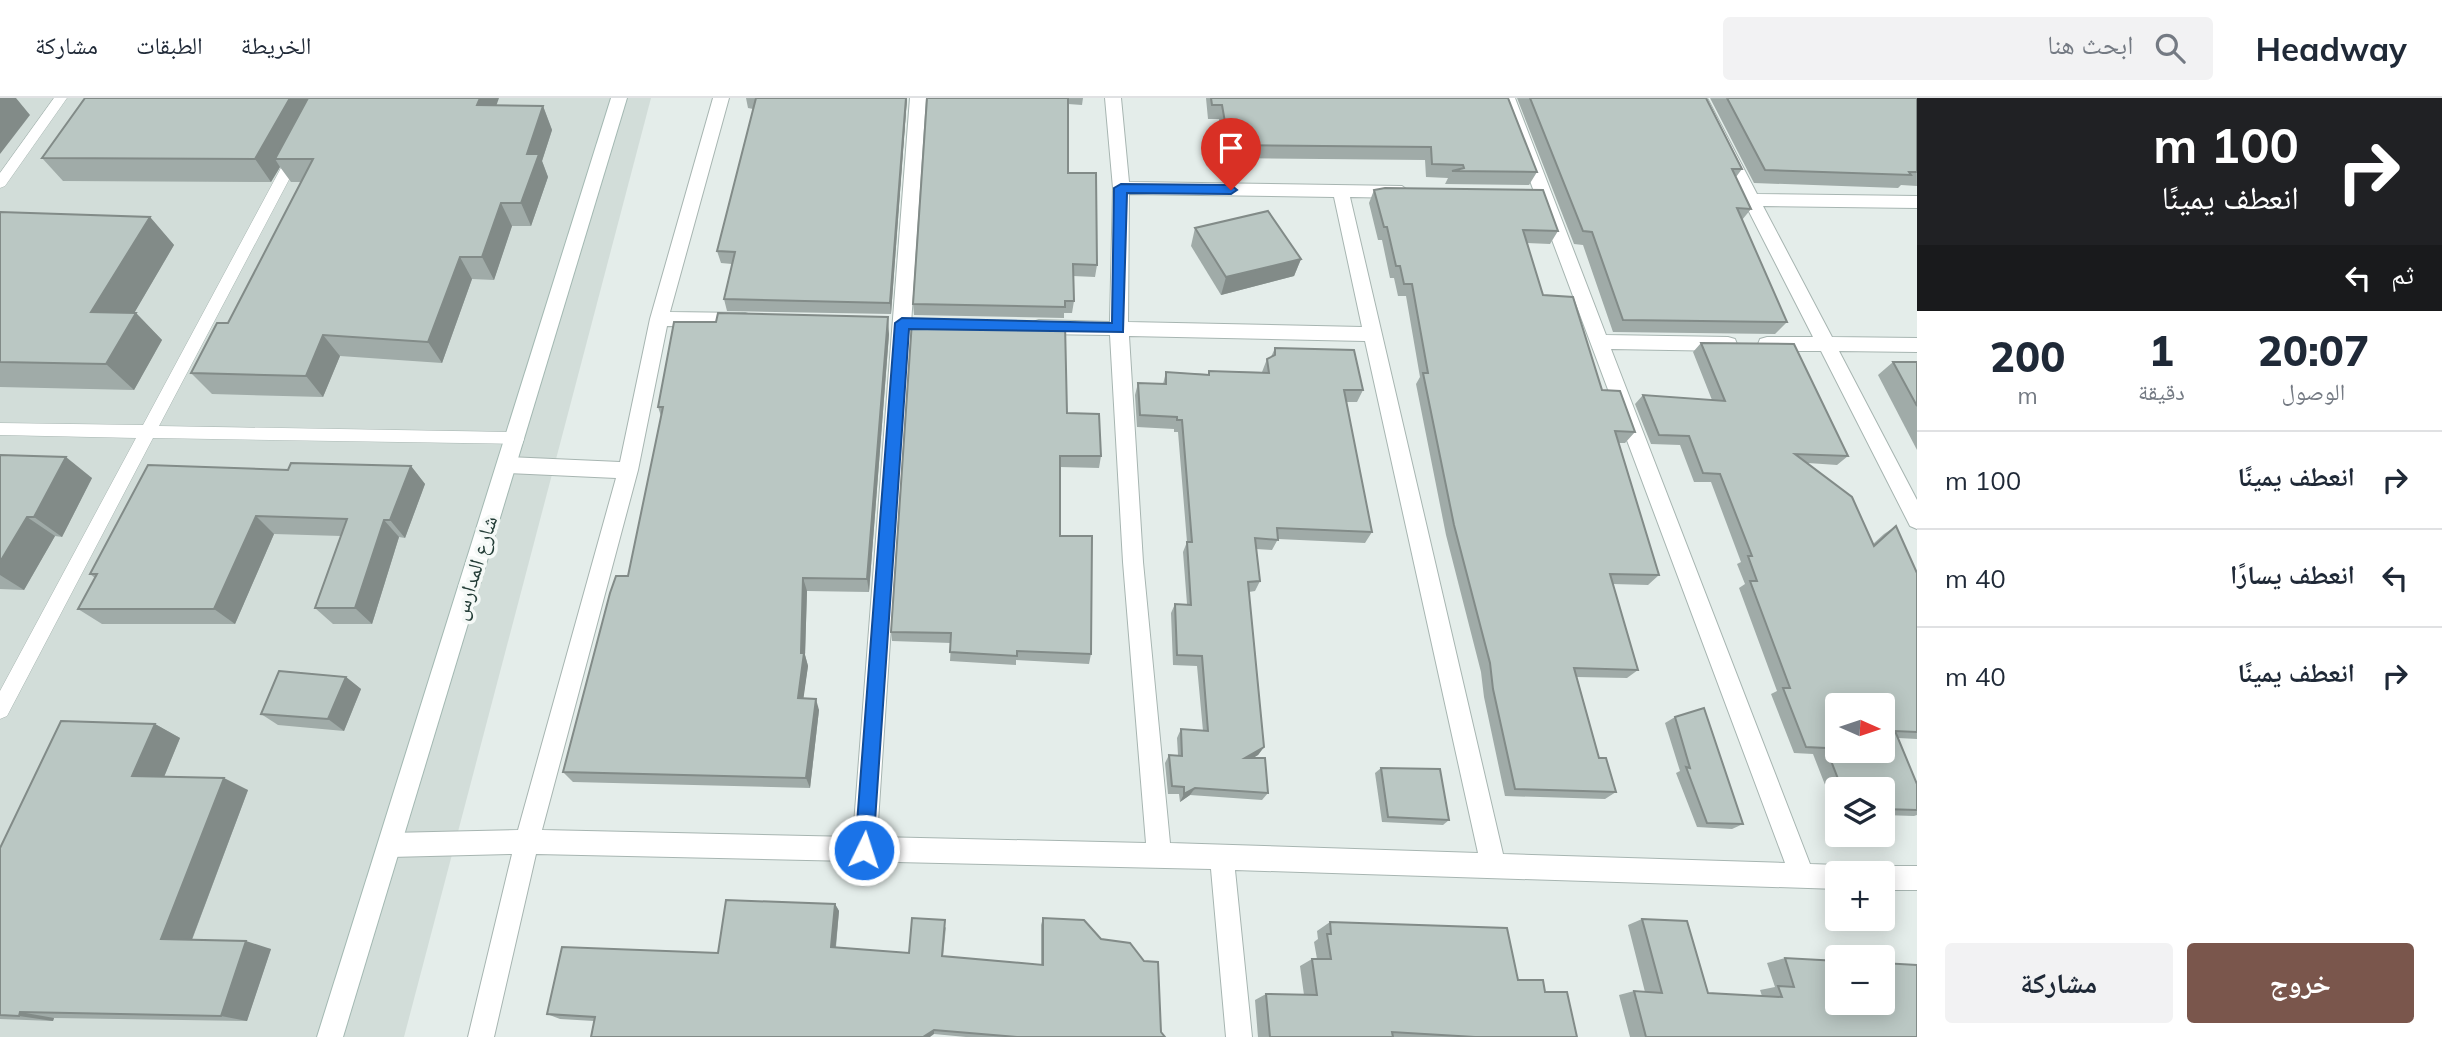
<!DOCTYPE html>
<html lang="ar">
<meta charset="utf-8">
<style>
:root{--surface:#fff;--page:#f2f2f3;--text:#1f2937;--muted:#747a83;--line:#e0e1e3;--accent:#7a564c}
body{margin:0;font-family:Mulish,"Noto Naskh Arabic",sans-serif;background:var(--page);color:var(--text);direction:rtl;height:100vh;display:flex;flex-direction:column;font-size:26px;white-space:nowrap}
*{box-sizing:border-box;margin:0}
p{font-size:23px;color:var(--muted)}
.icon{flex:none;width:38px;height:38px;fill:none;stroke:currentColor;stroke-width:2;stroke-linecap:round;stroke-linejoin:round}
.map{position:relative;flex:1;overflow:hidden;direction:ltr}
.sheet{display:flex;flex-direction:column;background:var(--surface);width:525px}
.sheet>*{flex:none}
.top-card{background:#202124;color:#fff;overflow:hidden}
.needle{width:46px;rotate:93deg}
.tools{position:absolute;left:1825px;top:595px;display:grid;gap:14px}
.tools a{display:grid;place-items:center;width:70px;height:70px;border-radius:7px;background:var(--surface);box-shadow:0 4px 18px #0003;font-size:35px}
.pin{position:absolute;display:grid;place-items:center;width:60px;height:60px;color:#fff;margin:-72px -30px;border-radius:50% 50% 50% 0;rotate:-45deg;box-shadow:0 0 7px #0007}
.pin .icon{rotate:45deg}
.me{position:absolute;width:77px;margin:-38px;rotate:4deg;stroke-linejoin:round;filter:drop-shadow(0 0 5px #0008)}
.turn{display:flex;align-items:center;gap:24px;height:147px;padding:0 28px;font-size:32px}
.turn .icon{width:91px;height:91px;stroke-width:2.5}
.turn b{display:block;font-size:49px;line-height:60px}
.then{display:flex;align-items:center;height:66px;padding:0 28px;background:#0003;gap:14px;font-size:26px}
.eta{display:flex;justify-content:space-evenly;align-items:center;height:119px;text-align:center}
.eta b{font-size:42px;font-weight:800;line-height:49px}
.button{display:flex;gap:14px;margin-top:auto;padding:14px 28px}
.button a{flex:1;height:80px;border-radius:7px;background:var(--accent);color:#fff;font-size:28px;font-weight:800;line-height:80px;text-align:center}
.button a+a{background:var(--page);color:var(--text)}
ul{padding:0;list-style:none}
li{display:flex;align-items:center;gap:21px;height:98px;padding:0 28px;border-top:2px solid var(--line)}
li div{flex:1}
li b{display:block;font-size:26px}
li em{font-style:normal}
header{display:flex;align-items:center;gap:42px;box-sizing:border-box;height:98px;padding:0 35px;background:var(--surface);border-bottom:2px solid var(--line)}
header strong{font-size:33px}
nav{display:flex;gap:38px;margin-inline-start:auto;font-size:24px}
.search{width:490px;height:63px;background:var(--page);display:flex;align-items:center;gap:18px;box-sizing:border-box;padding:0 24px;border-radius:7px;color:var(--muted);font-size:26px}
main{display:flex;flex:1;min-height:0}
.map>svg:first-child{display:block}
.built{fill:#d2ddd9}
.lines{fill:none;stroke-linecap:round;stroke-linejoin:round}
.lane-casing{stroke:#a7b5b1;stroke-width:1}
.street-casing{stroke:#a7b5b1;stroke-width:2}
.secondary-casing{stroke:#a3b8b2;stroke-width:2}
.lane{fill:#fff;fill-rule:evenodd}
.street{fill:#fff;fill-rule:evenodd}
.secondary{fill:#fff;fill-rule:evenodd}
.wall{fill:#a0aba8}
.shaded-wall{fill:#828b88}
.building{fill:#bac7c3;stroke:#828b88;stroke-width:2;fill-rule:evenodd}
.route{fill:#1a73e8;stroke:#114b97;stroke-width:2}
.labels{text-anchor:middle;stroke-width:7;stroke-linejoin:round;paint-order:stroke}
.street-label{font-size:21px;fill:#253e38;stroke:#f5f9f7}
</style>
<header>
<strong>Headway</strong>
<div class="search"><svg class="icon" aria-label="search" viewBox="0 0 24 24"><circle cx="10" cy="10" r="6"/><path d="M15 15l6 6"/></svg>ابحث هنا</div>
<nav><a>الخريطة</a><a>الطبقات</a><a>مشاركة</a></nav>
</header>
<main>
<section class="sheet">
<div class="top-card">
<div class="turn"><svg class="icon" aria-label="right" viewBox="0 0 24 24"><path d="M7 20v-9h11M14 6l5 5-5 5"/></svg><div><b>100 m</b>انعطف يمينًا</div></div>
<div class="then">ثم<svg class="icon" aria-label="left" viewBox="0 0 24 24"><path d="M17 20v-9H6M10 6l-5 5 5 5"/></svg></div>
</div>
<div class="eta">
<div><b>20:07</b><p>الوصول</p></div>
<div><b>1</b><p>دقيقة</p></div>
<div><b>200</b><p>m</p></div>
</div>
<ul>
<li><svg class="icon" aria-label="right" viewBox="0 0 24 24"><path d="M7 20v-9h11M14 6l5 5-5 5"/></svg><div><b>انعطف يمينًا</b></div><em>100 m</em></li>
<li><svg class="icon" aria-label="left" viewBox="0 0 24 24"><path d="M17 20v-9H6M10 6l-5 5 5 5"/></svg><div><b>انعطف يسارًا</b></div><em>40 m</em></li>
<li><svg class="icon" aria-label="right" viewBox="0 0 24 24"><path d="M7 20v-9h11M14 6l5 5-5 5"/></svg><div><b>انعطف يمينًا</b></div><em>40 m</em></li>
</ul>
<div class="button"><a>خروج</a><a>مشاركة</a></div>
</section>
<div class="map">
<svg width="1917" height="939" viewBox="0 0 1917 939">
<rect width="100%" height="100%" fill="#e4edea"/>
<path class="built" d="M0,0H651L404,939H0Z"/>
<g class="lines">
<g class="lane-casing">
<g id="lane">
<path d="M54,0H67L5,88L0,90V75Z"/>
<path d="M296,51L303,55L159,328L516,334L522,336L524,341L522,346L153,340L7,618L0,621V593L136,340L0,337V325L143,327L289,55Z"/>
</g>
</g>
<g class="street-casing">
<g id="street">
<path d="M713,0H729L670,214L745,215L751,217L754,222L751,227L745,229L667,228L638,372L542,732L853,739L910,0H926L877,739L1146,745L1123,464L1110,237L1039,236L1033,234L1030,229L1033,224L1039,222L1110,224L1113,90L1105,0H1121L1129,84L1402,88L1410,94L1402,100L1350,99L1503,756L1785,765L1499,0H1515L1606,237L1728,239L1735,241L1737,246L1735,251L1728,253L1611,251L1810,766L1838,767L1847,770L1849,775H1838V791L1235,772L1252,939H1226L1211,771L536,756L494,939H468L512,756L390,759L381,756L378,747L381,738L390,735L518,732L616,380L507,375L500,373L497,367L500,361L507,359L620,364L650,221ZM1129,96L1334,99L1362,229L1128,224ZM1129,238L1365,243L1478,755L1170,745L1143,464Z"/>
<path d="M1691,0H1707L1757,96L1917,98V110L1763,108L1832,239L1917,240V254L1839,253L1917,402V431L1910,428L1821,253H1767L1760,251L1758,246L1760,241L1767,239H1813Z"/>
<path d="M1883,768H1917V792H1883V775H1873L1874,771Z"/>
</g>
</g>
<g class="secondary-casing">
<path id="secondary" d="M611,0H627L343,939H317Z"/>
</g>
<use href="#lane" class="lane"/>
<use href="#street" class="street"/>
<use href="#secondary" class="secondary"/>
</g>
<g class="wall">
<path d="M746,0H907L891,216L727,213L724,201L732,166L721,165L717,153L753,11L748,10Z"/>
<path d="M927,0H1083L1082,7L1068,6V75L1097,167L1095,179L1073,178L1074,203L1072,215H1064V220L914,217L913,206Z"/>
<path d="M1206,0H1508L1537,74L1529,87L1445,86L1448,80L1426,79L1425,62L1225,60L1219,21H1208Z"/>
<path d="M1517,0H1706L1742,71L1736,79L1751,111L1742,122L1787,224L1775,236L1613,234L1583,147L1574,146Z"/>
<path d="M1710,0H1917V88L1901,87L1898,90L1754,85Z"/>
<path d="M497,8H543L552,32L542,63L548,79L531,128H512L494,182L472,181L442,265L340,258L323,299L212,296L191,275L228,225L301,84H291L280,69L271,84L63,83L42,60Z"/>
<path d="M1374,92L1558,133L1550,146L1527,145L1543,197L1602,292L1635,334L1625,345H1618L1659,477L1648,487L1613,486L1638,572L1627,580L1577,579L1599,660L1616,694L1605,701L1505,698L1484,599L1481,574L1446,437L1416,286L1420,279L1406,198H1398L1394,180H1390L1382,142H1378L1369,105Z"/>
<path d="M0,114L150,119L174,147L134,215H136L162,242L134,292L0,289Z"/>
<path d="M1195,130L1301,161L1294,178L1221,197L1191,148Z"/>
<path d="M889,236L869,494L807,493L805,557L808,568L803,600L819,612L810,690L573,684L563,674L628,478L661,318L658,309Z"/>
<path d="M1701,245L1848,358L1837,367L1808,365L1873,446L1884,436L1896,428L1917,475V641L1898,640L1917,686V717L1914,718L1883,717V691H1838V715H1836L1813,656L1794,655L1771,596L1777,593L1739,490L1745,486L1737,466L1741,464L1711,384H1694L1680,347L1651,346L1635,306L1643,297L1712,302L1693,254Z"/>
<path d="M1275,250L1363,292L1357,304H1346L1372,434L1365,445L1278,441L1272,452L1256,451L1260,483L1255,493L1249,494L1264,649L1258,657L1252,660L1268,695L1262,702L1190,697L1180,704L1179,696H1168L1165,665L1169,657H1178L1177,640L1181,631L1203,633L1197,568L1173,567L1171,515L1175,506H1187L1183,454L1187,444L1178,334H1174V331L1137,329L1135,297L1138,285L1163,286L1166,274L1208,276L1209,273L1262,274L1267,261L1271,259Z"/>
<path d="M1893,264H1917V352L1878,277Z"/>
<path d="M1067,315L1101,358L1099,370L1060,369V438L1091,556L1089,566L1016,562V567L950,563L951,545L892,543L891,534Z"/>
<path d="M0,357L92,380L62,439L55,438L24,492L0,491Z"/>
<path d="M411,368L425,386L405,440L399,439L372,526H333L315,510L341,438L274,436L235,526H102L78,511L95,480L90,476L288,372Z"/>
<path d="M346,579L361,591L344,633L278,627L261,616Z"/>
<path d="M1675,619L1743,726L1732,731L1697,729L1676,675L1680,673L1665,625Z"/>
<path d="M155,626L180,640L164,679L248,692L192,842L271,851L247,923L54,920L53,923L0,921V750Z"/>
<path d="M1381,670L1449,722L1443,727L1382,724L1375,675Z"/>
<path d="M835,806L839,813L836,849L909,855L946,829L943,858L1041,867V827L1043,820L1161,934L1165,939H966L934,936L594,923L560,921L547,916L718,855Z"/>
<path d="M1642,821L1708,895L1762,898L1760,892L1775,889L1767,865L1785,860L1917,939H1630L1619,897L1634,893L1645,894L1628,827Z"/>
<path d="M1330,824L1518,882L1545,894L1577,939H1258L1255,902L1266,896L1304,897L1300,868L1312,861H1317L1314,844L1318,841L1317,833Z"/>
</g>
<g class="shaded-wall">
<path d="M0,0H16L30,17L0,56Z"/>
<path d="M290,0H317L275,61L280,69L271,84L255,61Z"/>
<path d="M480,0H499L488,31L477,7Z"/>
<path d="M906,0H907L891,216L890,205Z"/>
<path d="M543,8L552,32L542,63L548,79L531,128L521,105L527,56Z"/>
<path d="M501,105L512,128L494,182L482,159Z"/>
<path d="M150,119L174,147L119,241L91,214Z"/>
<path d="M460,159L472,181L442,265L428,244Z"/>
<path d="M1301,161L1294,178L1221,197L1226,179Z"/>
<path d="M136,215L162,242L134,292L106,266Z"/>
<path d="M888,219L889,236L869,494L867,481Z"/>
<path d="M323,237L340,258L323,299L306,278Z"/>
<path d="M66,359L92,380L62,439L34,419Z"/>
<path d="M411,368L425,386L405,440L390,422Z"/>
<path d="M256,418L274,436L235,526L214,511Z"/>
<path d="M27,419L55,438L24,492L0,477V464Z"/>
<path d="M384,422L399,439L372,526L355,510Z"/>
<path d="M803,480L807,493L805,557L808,568L802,611L798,600Z"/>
<path d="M346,579L361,591L344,633L328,621Z"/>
<path d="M816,601L819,612L810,690L806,680Z"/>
<path d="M155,626L180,640L159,691L132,678Z"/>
<path d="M1264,649L1258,657L1240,668L1245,660Z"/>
<path d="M224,680L248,692L189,849L161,841Z"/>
<path d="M1195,690L1190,697L1180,704L1184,696Z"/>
<path d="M835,806L839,813L835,855L831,849Z"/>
<path d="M246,843L271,851L247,923L221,918Z"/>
<path d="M20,914L54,920L53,923L19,918Z"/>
<path d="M934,932V936L930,939H923Z"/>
</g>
<g class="building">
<path d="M85,0H290L255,61L42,60Z"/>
<path d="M308,0H480L477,7L543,8L527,56H539L521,105H501L482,159H460L428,244L323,237L306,278L191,275L217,225H228L313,61H275Z"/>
<path d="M756,0H906L890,205L724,201L735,154L717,153Z"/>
<path d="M927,0H1068V75H1096L1097,167L1073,166L1074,203H1065V209L913,206Z"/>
<path d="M1211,0H1508L1537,74L1452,73L1464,70L1463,67L1432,66L1431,49L1229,47L1222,7H1212Z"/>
<path d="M1530,0H1706L1742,71H1732L1751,111L1737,110L1787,224L1623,222L1592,134L1583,133Z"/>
<path d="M1727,0H1917V74H1909L1911,77L1765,72Z"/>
<path d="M1385,90L1543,92L1558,133L1523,132L1543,197L1573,199L1602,292L1620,293L1635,334L1615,333L1659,477L1610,476L1638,572L1574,570L1599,660H1606L1616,694L1515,691L1493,591L1490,565L1454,427L1423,275H1428L1412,186H1404L1400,168H1396L1387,129H1384L1374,92Z"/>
<path d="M1268,113L1301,161L1226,179L1195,130Z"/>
<path d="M0,114L150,119L91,214L136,215L106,266L0,264Z"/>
<path d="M718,215L888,219L867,481L803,480L801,555H804L798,600L816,601L806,680L563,674L610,495L616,478H628L663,309H658L674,224H716Z"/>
<path d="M912,223L1065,226L1067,315L1099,316L1101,358H1060V438H1092L1091,556L1017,553V558L950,554L951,535L891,534Z"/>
<path d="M1701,245L1794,246L1848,358L1795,356L1852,399L1874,448L1896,428L1917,475V634L1895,633L1917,686V712L1883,711V691H1842L1826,650L1806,649L1783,590H1790L1750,483H1757L1748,458H1752L1720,376L1703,375L1689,338L1659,337L1643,297L1725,303ZM1838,607H1883V653H1838Z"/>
<path d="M1275,250L1354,252L1363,292H1344L1372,434L1277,430L1278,442L1255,440L1260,483L1248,484L1264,649L1245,660H1265L1268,695L1195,690L1184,696V689L1172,688L1169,657L1182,658L1181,631L1208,633L1202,558L1177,557L1175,506L1191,507L1187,444H1192L1182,322H1177V319L1140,317L1138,285L1166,286V274L1209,277V273L1269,275L1267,261L1275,257Z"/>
<path d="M1893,264H1917V308Z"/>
<path d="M0,357L66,359L34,419H27L0,464Z"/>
<path d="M291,365L411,368L390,422H384L355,510H315L347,421L256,418L214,511H78L97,476H90L148,367L288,372Z"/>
<path d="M279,573L346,579L328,621L261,616Z"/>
<path d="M1704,610L1743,726L1707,725L1686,669L1690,670L1675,619Z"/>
<path d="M61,623L155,626L132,678L224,680L161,841L246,843L221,918L20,914L19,918L0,917V750Z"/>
<path d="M1381,670L1440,671L1449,722L1388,719Z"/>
<path d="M726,802L835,806L831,849L909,855L912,820L945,822L942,858L1043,867V820L1084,822L1101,841L1130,845L1144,863L1158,864L1161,934L1165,939H1017L934,932L923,939H591L595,919L547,916L562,849L718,855Z"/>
<path d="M1642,821L1687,823L1708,895L1782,899L1778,888L1794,889L1785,860L1838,863V905H1883V865L1917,867V939H1646L1634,893L1662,895Z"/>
<path d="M1330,824L1507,830L1518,882H1543L1545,894H1567L1577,939H1475L1392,934L1393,939H1270L1266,896L1317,897L1312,861H1331L1327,836H1331Z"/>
</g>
<path class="route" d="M1121,86L1231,87L1237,92L1231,96L1127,95L1123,234L909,231L873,752L871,759L864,762L858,759L855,752L895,225L902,220L1112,225L1114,90Z"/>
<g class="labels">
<g class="street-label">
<text transform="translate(475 470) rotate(-73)" y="7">شارع المدارس</text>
</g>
</g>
</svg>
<div class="tools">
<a><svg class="needle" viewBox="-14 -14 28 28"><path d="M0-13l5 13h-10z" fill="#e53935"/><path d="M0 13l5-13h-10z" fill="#747a83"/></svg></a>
<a><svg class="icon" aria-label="layers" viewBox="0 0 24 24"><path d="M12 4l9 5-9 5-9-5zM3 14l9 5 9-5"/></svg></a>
<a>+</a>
<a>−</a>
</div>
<div class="pin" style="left:1231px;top:92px;background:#d93025"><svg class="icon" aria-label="arrive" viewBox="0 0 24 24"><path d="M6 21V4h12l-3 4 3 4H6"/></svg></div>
<svg class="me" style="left:864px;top:752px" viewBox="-20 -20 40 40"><circle r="17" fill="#1a73e8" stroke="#fff" stroke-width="3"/><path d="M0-11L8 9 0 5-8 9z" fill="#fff"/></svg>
</div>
</main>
